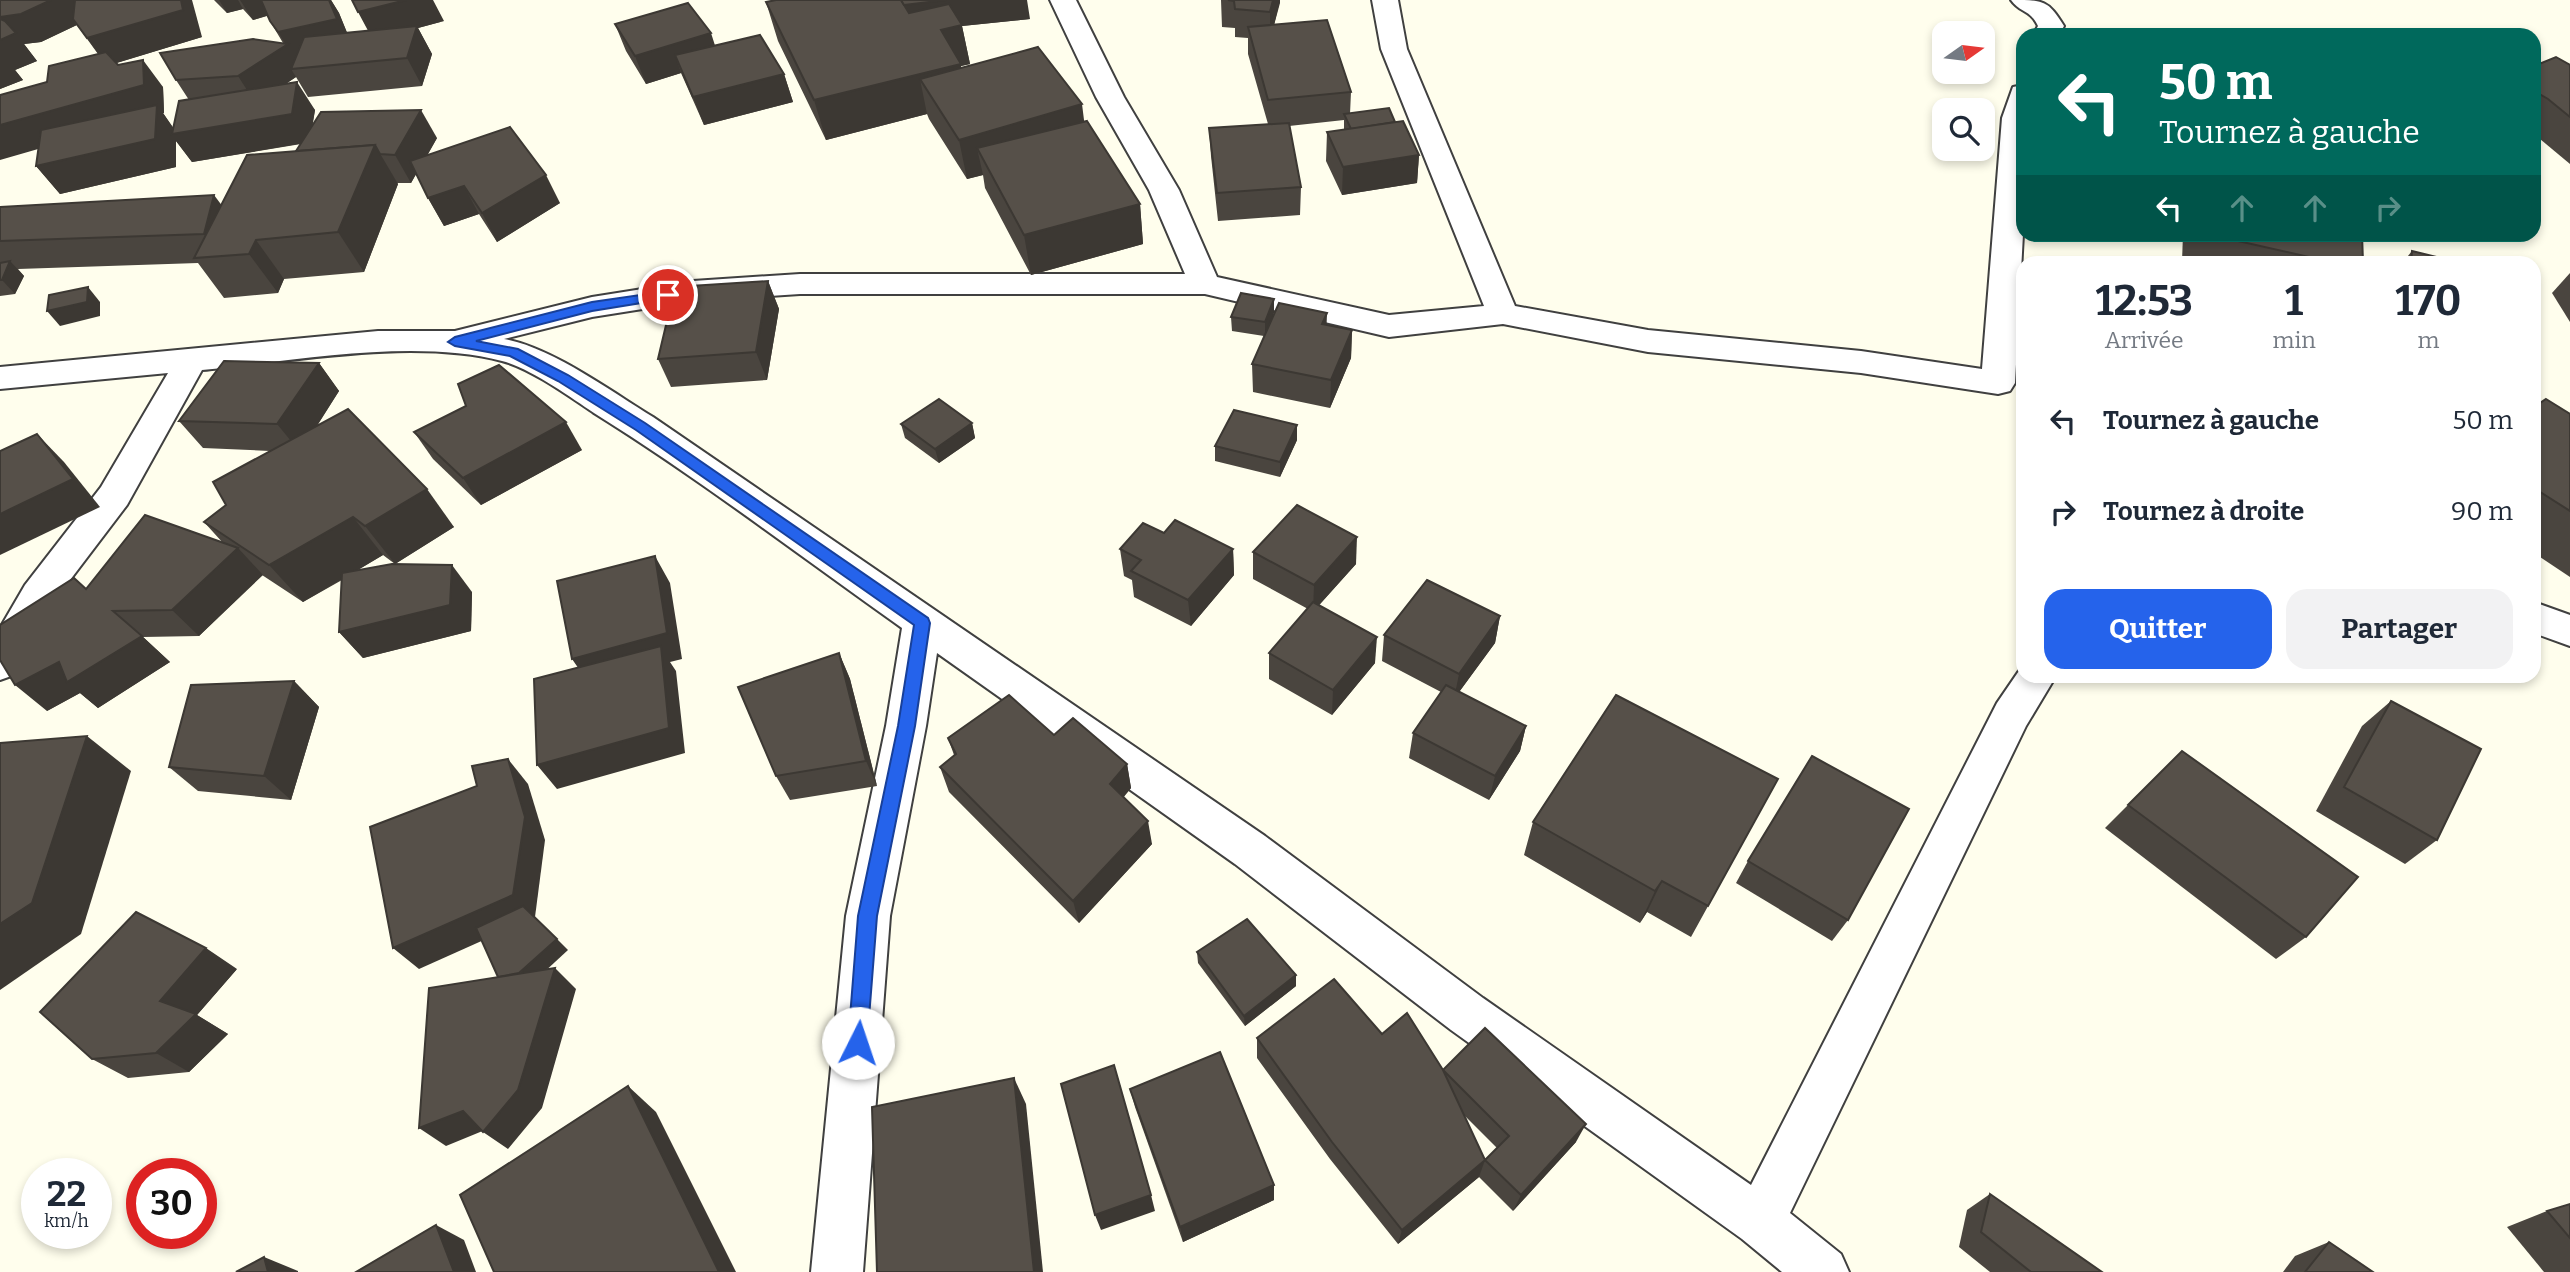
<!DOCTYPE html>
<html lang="fr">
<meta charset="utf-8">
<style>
:root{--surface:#fff;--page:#f2f2f3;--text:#1f2937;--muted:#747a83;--accent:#2563eb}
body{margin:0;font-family:Bitter,serif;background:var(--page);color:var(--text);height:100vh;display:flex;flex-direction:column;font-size:26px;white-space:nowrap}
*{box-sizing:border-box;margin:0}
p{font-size:23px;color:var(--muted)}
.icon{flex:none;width:38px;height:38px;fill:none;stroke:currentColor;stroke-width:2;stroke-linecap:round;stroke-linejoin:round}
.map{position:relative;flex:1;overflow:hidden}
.sheet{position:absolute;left:2016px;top:256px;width:525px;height:427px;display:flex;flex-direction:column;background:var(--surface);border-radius:21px;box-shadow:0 4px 10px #0003}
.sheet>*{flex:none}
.banner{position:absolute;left:2016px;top:28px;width:525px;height:214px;border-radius:21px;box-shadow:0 4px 10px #0003;background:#00695c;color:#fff;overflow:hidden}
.needle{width:46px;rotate:76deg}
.fabs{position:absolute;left:1932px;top:21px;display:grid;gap:14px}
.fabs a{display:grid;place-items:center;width:63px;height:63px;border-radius:14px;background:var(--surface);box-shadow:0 4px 10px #0003;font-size:35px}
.speed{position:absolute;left:21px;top:1158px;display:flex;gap:14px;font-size:35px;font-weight:700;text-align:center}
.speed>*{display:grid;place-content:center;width:91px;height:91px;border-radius:50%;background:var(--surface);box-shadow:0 4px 10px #0003;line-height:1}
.speed small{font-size:18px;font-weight:400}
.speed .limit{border:10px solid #d22;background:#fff;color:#111}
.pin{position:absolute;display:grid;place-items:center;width:60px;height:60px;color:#fff;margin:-30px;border:4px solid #fff;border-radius:50%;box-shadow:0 2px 7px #0007}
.me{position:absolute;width:77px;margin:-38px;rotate:4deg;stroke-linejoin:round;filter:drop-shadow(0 0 5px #0008)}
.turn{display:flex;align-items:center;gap:24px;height:147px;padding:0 28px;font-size:32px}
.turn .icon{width:91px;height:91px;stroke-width:2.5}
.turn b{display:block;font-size:49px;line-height:60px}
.lanes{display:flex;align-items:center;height:66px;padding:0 28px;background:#0003;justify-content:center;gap:35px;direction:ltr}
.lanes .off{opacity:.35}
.eta{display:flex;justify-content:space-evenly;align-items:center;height:119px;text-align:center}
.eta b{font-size:42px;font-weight:700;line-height:49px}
.primary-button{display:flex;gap:14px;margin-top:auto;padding:14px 28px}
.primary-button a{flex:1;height:80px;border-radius:21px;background:var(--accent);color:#fff;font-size:28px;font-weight:700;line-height:80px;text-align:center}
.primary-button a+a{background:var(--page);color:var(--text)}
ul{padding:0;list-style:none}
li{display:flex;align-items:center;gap:21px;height:91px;padding:0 28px}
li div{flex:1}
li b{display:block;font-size:26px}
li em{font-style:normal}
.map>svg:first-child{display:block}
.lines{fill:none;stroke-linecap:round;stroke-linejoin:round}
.street-casing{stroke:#404040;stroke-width:4}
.street{fill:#fff;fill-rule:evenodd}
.wall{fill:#4a453f;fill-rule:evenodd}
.shaded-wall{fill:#3c3833}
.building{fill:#565049;stroke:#3c3833;stroke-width:2;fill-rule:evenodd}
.route{fill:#2563eb;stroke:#184099;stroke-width:2}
</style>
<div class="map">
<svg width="2570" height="1272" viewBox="0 0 2570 1272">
<rect width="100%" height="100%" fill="#fffeed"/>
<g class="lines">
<g class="street-casing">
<g id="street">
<path d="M1050,0H1076L1124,97L1179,190L1217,277L1389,315L1484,306L1381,49L1372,0H1398L1407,49L1515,306L1648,330L1861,351L1982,369L2002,118L2013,87L2023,85V234L2015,383L2010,391L1998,394L1861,373L1648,352L1503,324L1389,337L1205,294H800L693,301L592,317L504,339C551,347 612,392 653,417L1265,836L1483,998L1751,1185L1997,703L2023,665V676H2056L2026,726L1790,1213L1841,1254L1849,1272H1782L1742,1239L1451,1030L1235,864L937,653L926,726L890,916L863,1272H811L846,916L886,726L902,628C800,556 700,479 594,413C570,397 530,368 502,361C413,338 294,361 202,370L127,505L51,605L14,675L0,680V628L25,585L101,487L168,373L0,389V367L378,331H455L592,297L693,281L800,274H1185L1149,190L1096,97Z"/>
<path d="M2011,0C2044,0 2048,0 2064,26L2059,35H2033L2038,26C2030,9 2020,13 2011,0Z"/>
<path d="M2534,602L2570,615V646L2534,633Z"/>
</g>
</g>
<use href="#street" class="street"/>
</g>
<g class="wall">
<path d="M0,0L202,37L116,63L118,65L163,87L164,113H163L173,128L189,100L176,80L283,43L267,16L253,20L243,9L227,13L214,0H331L339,13L347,33L444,21L418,28L432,54L422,86L308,97L296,77L287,83L315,110L312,126L437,138L427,156L560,203L497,242L479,214L444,226L428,198L416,174L411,183H397L398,184L364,272L284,279L278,293L224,298L198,263L18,269L24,276L15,294L0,296V207L222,205L296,151L301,144L192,162L176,141V167L60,194L36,166L47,82L98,54L77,25L41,42L24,44L37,61L15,70L23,80L0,89Z"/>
<path d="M1221,0H1280L1274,25L1351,92L1350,114L1395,122L1419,155L1417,183L1342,195L1326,161L1327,132L1344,130V120L1289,126L1301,187L1300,215L1218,221L1211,156L1209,128L1268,124L1248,54V38L1235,37V28L1222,27Z"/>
<path d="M766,2L1030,19L962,26L970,64L961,66V68L1084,121L1140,204L1143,244L1031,275L985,188L983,175L967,179L929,119L927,114L826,140L778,41Z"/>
<path d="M615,24L715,46L784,74L793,102L704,125L681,73L646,84L626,51Z"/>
<path d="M2570,65V164L2534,134V66Z"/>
<path d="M2183,234H2362L2363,262H2182Z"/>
<path d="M2412,251L2457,262H2403Z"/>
<path d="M2570,273V322L2552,293Z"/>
<path d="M768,281L779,309L767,380L671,387L658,359Z"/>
<path d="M1274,314L1352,330L1351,358L1330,408L1253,392L1252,364L1264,336L1232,331L1231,317Z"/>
<path d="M319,363L339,391L317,426L454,527L395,564L383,555L358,570L472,592L471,631L363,658L339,632L342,580L303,602L262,575L199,636L143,637L170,662L98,708L80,693L47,711L86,589L223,543L204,522L226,505L270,451L203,448L179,421Z"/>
<path d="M466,406L582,450L481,505L433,459L414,432Z"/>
<path d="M2534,407L2570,414V577L2534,553Z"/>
<path d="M972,423L975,438L939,463L905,438L901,424Z"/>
<path d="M1297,440L1280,477L1215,461V446Z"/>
<path d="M1164,533L1233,549L1234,575L1191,626L1134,597L1132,580L1124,576L1120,549Z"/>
<path d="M1253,552L1356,564L1319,605L1375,663L1332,715L1269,679V653L1308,609L1253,579Z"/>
<path d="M1500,616L1495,643L1459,692L1526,726L1520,751L1489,800L1409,758L1413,733L1441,692L1382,661L1384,635Z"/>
<path d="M839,653L850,679L877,786L790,800L776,776Z"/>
<path d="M294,681L319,707L291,800L198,791L169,767Z"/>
<path d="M2391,701L2437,840L2405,864L2316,811L2362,726Z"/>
<path d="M1054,735L1127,764L1131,788L1123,797L1152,844L1079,923L949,792L940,767L954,755L948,738Z"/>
<path d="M1778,779L1691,937L1647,912L1640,923L1524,855L1533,822Z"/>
<path d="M2128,805L2306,937L2276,959L2105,828Z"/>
<path d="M1748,861L1848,920L1832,941L1736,883Z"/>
<path d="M1197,952L1296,986L1245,1026L1198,963Z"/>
<path d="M237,969L197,1015L228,1034L189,1072L128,1078L92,1059Z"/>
<path d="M1382,1034L1443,1070L1576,1142L1513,1211L1479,1177L1398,1244L1330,1159L1257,1058V1038ZM1464,1115L1497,1148L1485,1160Z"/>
<path d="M1130,1089L1274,1185V1200L1183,1242L1135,1107Z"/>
<path d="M1990,1194L2102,1272H1990L1959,1247L1967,1210Z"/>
<path d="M2570,1204V1272H2544L2507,1227L2547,1211Z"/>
<path d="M2329,1242L2373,1272H2283L2295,1256Z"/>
</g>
<g class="shaded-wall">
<path d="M51,0H129L41,42L24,44L37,61L15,70L23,80L0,89V40L13,34L0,17Z"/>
<path d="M181,0H192L202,37L107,66L87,38Z"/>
<path d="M219,0H238L243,9L227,13Z"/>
<path d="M240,0H316L253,20Z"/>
<path d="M329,0H331L339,13L353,47L291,69L296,77L256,104L238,76L286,45L278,32Z"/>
<path d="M406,0H433L444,21L418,28L432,54L422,86L407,58L373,40L358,12Z"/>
<path d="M946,0H1027L1030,19L962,26L970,64L961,66L968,103L920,79L927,114L826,140L814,100L907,33L901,5Z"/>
<path d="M1273,0H1280V3L1270,40V12Z"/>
<path d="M711,33L720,61L675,55L681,73L646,84L635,56Z"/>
<path d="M143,60L163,87L164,113H163L177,133L297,82L315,110L310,142L192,162L176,141V167L60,194L36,166L156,115L0,160V125Z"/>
<path d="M784,74L793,102L704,125L693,97Z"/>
<path d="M1082,104L1087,144L977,148L983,175L967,179L959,140Z"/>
<path d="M421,110L437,138L411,183L395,155Z"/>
<path d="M375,145L398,184L364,272L338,232Z"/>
<path d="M1419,155L1417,183L1342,195L1343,167Z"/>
<path d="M546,175L560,203L497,242L482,213Z"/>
<path d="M464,186L479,214L444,226L428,198Z"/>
<path d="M214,195L235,223L221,256L204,234Z"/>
<path d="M1140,204L1143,244L1031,275L1024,235Z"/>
<path d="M256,240L284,279L278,293L249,254Z"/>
<path d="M10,261L24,276L15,294L2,280Z"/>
<path d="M768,281L779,309L767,380L756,352Z"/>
<path d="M88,287L100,302V316L60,326L47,311Z"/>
<path d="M1274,299V313L1265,336V322Z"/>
<path d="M1327,313L1326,341L1322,324Z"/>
<path d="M1352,330L1351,358L1330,408L1331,380Z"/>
<path d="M319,363L339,391L300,452L277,424Z"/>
<path d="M566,422L582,450L481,505L463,478Z"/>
<path d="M972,423L975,438L939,463L935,449Z"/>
<path d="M1297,425V440L1280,477V462Z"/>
<path d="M37,434L64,462L100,507L0,555V514Z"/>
<path d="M427,489L454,527L395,564L365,526Z"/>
<path d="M353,517L383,555L303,602L269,565Z"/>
<path d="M1357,537L1356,564L1313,612L1314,585Z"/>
<path d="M238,548L263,575L199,636L172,610Z"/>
<path d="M1233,549L1234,575L1191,626L1188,600Z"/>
<path d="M655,556L670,583L682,659L670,662L676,671L685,753L557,789L537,765L590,685L572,659Z"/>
<path d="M452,565L472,592L471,631L363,658L339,632Z"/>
<path d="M1500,616L1495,643L1454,699L1459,674Z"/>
<path d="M142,636L170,662L98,708L80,693L47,711L15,685L59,662Z"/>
<path d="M1377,637L1375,663L1332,715L1333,690Z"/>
<path d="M839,653L850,679L877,786L866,761Z"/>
<path d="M294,681L319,707L291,800L264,776Z"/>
<path d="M1526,726L1520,751L1489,800L1495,776Z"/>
<path d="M87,736L131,771L81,934L0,990V924Z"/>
<path d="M508,759L528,784L545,840L535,917L419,969L393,948Z"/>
<path d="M1127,764L1131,788L1115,808L1110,784Z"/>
<path d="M1148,821L1152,844L1079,923L1073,901Z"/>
<path d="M1662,881L1647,912L1640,923L1655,891Z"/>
<path d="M557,939L568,950L515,999L503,988Z"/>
<path d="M206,948L237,969L197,1015L228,1034L189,1072L156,1053L160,1001Z"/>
<path d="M555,968L576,989L542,1108L508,1149L483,1132L485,1130L446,1146L419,1128Z"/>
<path d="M1296,975V986L1245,1026L1244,1016Z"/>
<path d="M1014,1078L1026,1104L1043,1272H1034Z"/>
<path d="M628,1086L656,1112L736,1272H719Z"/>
<path d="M1586,1124L1576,1142L1513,1211L1521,1195Z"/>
<path d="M1485,1160L1479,1177L1398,1244L1402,1230Z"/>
<path d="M1274,1185V1200L1183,1242L1180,1227Z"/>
<path d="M1151,1195L1155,1211L1101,1230L1095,1215Z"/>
<path d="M436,1225L464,1240L476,1272H454Z"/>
<path d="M264,1257L298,1271V1272H268Z"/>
</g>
<g class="building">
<path d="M0,0H51L21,14L0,17Z"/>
<path d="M75,0H181L183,10L87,38L73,19Z"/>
<path d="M261,0H329L337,19L278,32L270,21Z"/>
<path d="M352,0H406L358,12Z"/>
<path d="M776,0H901L909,13L949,4L962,25L941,30L961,64L814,100L766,2Z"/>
<path d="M901,0H946L904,5Z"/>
<path d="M1228,0H1273L1270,12L1235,9L1234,1Z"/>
<path d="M688,3L711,33L635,56L615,24Z"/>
<path d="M0,19L5,21L16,33L0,40Z"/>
<path d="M1327,20L1351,92L1268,100L1248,27Z"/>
<path d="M417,26L407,58L291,69L304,37Z"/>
<path d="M760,35L784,74L693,97L675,55Z"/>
<path d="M253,39L288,44L238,76L176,80L160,53Z"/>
<path d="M1038,47L1082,104L959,140L920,79Z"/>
<path d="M106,52L118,65L143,60L144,85L0,125V95L47,82L49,66Z"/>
<path d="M2556,57L2570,65V117L2548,99L2534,91V66Z"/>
<path d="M297,82L292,114L172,134L179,101Z"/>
<path d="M157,105L155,139L36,166L41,130Z"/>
<path d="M1389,108L1395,122L1351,129L1344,114Z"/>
<path d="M421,110L395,155L380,154L375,145L296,151L321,112Z"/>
<path d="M1087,121L1140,204L1024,235L977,148Z"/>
<path d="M1403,121L1419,155L1343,167L1327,132Z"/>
<path d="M1289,123L1301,187L1217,193L1209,128Z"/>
<path d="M510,127L546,175L482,213L464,186L428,198L410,161Z"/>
<path d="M375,145L338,232L256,240L249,254L194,258L247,155Z"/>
<path d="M214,195L204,234L0,241V207Z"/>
<path d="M2207,234H2362L2363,262H2331Z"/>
<path d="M2412,251L2457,262H2411Z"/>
<path d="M10,261L2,280H0V263Z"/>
<path d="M768,281L756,352L658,359L675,287Z"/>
<path d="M88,287L87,302L47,311L49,295Z"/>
<path d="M1241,293L1274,299L1265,322L1231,317Z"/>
<path d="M1279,303L1327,313L1322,324L1352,330L1331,380L1252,364Z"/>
<path d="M224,361L319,363L277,424L179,421Z"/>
<path d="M499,365L566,422L463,478L414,432L466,406L458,384Z"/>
<path d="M939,399L972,423L935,449L901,424Z"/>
<path d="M2546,399L2570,414V511L2534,488V407Z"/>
<path d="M348,409L427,489L365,526L353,517L269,565L204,522L226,505L213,482Z"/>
<path d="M1234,410L1297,425L1280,462L1215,446Z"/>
<path d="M37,434L73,479L0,514V451Z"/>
<path d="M1297,505L1357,537L1314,585L1253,552Z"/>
<path d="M145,515L238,548L172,610L113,611L142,636L67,682L59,662L15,685L0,660V625L74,578L86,589Z"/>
<path d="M1175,520L1233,549L1188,600L1131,571L1141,560L1120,549L1143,523L1164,533Z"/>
<path d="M655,556L667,633L572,659L557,581Z"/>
<path d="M392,564L452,565L450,605L339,632L342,573Z"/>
<path d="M1427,580L1500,616L1459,674L1384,635Z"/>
<path d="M1313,602L1377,637L1333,690L1269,653Z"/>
<path d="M661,646L669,728L537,765L534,679Z"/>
<path d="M839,653L866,761L776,776L738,687Z"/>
<path d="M294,681L264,776L169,767L191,685Z"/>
<path d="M1446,685L1526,726L1495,776L1413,733Z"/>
<path d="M1009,695L1054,735L1073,718L1127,764L1110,784L1148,821L1073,901L940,767L956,754L948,738Z"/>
<path d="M1616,695L1778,779L1708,906L1662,881L1655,891L1533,822Z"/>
<path d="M2391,701L2481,749L2437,840L2344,787Z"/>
<path d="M87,736L32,903L0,924V743Z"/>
<path d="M2182,751L2358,877L2306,937L2128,805Z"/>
<path d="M1812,756L1909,809L1848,920L1748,861Z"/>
<path d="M508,759L525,817L513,895L393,948L370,827L477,786L472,766Z"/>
<path d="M523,906L557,939L519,973L498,977L476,928Z"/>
<path d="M136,912L206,948L160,1001L196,1014L156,1053L92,1059L40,1012Z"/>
<path d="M1247,919L1296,975L1244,1016L1197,952Z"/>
<path d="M555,968L518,1090L483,1132L463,1111L419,1128L429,988Z"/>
<path d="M1334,979L1382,1034L1407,1013L1443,1070L1485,1028L1586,1124L1521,1195L1485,1160L1402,1230L1332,1142L1257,1038ZM1443,1070L1509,1136L1485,1160Z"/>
<path d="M1220,1052L1274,1185L1180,1227L1130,1089Z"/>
<path d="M1114,1065L1151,1195L1095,1215L1061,1084Z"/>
<path d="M1014,1078L1034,1272H877L872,1107Z"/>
<path d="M628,1086L719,1272H494L460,1195Z"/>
<path d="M1990,1194L2102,1272H2031L1981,1232Z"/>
<path d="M2570,1204V1238L2547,1211Z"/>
<path d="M436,1225L454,1272H356Z"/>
<path d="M2329,1242L2373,1272H2305Z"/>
<path d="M264,1257L268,1272H236Z"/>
</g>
<path class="route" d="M668,291L674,295L672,298L592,311L476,341L518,349L568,375L645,423L928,618L930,623L915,726L877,916L867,1043L865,1050L858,1052L851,1050L848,1043L858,916L898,726L914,625L636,430L558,381L510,356L455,346L448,342L455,337L592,302Z"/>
</svg>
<div class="fabs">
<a><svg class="needle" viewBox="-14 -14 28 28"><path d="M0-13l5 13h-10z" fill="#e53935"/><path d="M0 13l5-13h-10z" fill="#747a83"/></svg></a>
<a><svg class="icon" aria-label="search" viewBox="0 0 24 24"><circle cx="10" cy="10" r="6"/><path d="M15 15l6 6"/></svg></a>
</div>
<div class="speed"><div>22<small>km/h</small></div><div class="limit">30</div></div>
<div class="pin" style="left:668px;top:295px;background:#d93025"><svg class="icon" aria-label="arrive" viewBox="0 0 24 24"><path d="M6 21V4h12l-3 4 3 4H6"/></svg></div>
<svg class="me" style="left:858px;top:1043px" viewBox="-20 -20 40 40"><circle r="19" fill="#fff"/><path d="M0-13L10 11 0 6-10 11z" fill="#2563eb"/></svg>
<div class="banner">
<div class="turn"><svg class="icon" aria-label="left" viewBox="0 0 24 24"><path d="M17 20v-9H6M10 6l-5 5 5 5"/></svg><div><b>50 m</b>Tournez à gauche</div></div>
<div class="lanes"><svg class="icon" aria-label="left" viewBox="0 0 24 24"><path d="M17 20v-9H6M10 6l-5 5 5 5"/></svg><svg class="icon off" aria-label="ahead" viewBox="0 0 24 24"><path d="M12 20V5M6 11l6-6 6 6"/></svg><svg class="icon off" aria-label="ahead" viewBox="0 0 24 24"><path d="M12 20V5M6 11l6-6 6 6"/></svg><svg class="icon off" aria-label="right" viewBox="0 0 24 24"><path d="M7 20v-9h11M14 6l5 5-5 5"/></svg></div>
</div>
<section class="sheet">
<div class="eta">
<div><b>12:53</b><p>Arrivée</p></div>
<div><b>1</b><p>min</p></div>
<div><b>170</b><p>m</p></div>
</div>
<ul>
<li><svg class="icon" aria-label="left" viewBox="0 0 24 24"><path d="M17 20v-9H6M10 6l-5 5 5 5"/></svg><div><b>Tournez à gauche</b></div><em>50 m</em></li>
<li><svg class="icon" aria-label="right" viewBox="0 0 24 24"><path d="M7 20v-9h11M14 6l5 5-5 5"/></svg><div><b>Tournez à droite</b></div><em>90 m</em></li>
</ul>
<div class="primary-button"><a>Quitter</a><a>Partager</a></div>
</section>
</div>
